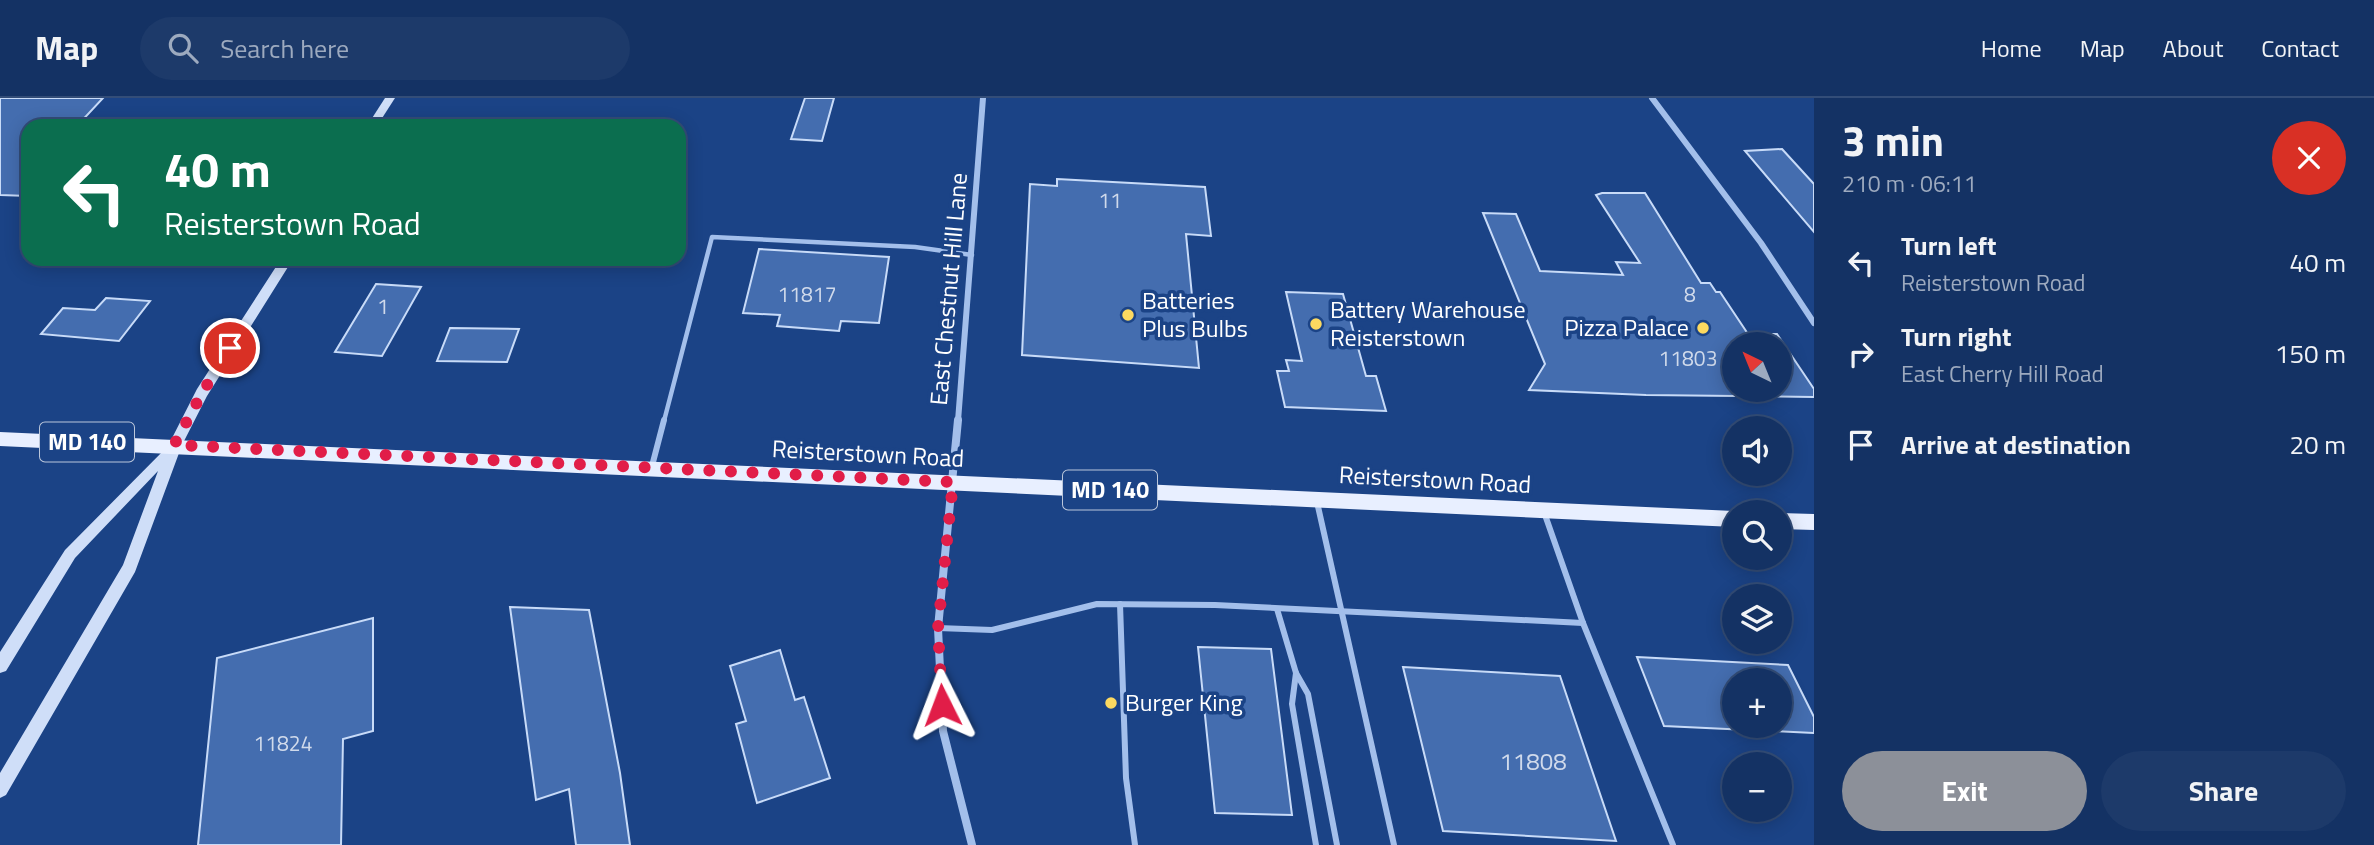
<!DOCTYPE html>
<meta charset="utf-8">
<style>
:root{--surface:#143264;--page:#1d3a6a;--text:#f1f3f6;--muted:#9daabf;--line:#334d78;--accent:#8c9099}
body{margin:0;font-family:"Titillium Web",sans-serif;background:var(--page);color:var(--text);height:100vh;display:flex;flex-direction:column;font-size:26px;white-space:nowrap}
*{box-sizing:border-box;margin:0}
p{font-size:23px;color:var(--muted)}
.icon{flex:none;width:38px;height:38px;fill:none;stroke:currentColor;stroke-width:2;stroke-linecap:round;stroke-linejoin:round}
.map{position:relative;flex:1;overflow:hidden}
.side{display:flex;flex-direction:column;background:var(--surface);width:560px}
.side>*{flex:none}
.top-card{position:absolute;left:21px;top:21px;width:665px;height:147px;border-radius:21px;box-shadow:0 4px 18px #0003,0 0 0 2px var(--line);background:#0b6e4f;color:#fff;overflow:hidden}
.needle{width:46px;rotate:317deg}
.buttons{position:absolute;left:1722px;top:234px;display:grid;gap:14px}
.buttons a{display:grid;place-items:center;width:70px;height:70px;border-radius:50%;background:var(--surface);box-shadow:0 4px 18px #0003,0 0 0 2px var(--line);font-size:35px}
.pin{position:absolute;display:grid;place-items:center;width:60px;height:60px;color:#fff;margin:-30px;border:4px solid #fff;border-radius:50%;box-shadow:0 2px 7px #0007}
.me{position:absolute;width:77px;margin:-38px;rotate:357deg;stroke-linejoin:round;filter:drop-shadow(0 0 5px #0008)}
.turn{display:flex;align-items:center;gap:24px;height:147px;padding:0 28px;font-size:32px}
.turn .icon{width:91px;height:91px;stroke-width:2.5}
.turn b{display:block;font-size:49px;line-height:60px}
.round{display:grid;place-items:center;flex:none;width:74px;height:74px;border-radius:37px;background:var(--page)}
.headline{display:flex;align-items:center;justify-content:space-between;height:119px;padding:0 28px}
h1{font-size:42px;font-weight:700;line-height:52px}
.action{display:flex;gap:14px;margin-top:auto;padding:14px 28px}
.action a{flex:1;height:80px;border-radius:42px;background:var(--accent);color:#fff;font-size:28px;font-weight:700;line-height:80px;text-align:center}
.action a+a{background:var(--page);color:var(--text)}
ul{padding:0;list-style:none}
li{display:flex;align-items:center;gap:21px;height:91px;padding:0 28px}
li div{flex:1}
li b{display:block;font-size:26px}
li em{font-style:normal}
header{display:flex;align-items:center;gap:42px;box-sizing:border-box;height:98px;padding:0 35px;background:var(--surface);border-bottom:2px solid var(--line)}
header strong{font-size:33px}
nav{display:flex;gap:38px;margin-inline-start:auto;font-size:24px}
.search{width:490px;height:63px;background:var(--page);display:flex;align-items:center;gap:18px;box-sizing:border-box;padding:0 24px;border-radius:38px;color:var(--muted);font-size:26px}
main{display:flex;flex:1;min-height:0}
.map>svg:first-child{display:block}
.building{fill:#446daf;stroke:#c8dbf8;stroke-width:2;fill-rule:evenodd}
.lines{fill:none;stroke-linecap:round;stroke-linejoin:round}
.lane-far1{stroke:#a3bfeb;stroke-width:4.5}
.lane{stroke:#a3bfeb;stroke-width:6}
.street-far1{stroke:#a3bfeb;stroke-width:6}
.street{stroke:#a3bfeb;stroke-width:8}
.secondary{fill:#cfdef8;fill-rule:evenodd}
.primary{fill:#e8efff;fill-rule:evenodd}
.route{stroke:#e11d48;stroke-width:12;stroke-dasharray:0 21.6}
.poi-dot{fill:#fcd960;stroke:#1b4386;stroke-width:2.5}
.labels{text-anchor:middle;stroke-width:7;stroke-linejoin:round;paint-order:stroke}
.number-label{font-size:21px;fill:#d0daeb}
.shield{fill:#1b4386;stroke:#bbc7db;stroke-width:2}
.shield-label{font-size:23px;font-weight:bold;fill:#fff}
.street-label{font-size:24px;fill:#fff;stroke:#1b4386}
.poi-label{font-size:24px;fill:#fff;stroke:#1b4386;text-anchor:start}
.near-number-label{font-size:24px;fill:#d0daeb}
</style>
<header>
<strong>Map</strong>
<div class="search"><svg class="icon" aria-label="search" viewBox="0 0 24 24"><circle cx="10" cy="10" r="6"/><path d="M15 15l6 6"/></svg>Search here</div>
<nav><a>Home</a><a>Map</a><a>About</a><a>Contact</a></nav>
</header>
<main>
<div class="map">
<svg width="1814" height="747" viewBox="0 0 1814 747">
<rect width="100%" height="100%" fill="#1b4386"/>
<g class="building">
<path d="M0,0H103L77,28H28V98L0,97Z"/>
<path d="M805,0H834L822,43L791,41Z"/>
<path d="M1782,51L1814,86V134L1745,53Z"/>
<path d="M1057,81L1205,89L1211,138L1186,136L1199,270L1022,257L1030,86L1057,88Z"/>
<path d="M1602,95H1645L1701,185H1710L1716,194H1720L1748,236H1777L1814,291V299L1646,297L1529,292L1545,266L1483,115L1516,116L1540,173L1623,177L1616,164L1640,165L1596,97ZM1734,247H1780V292H1734Z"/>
<path d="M759,151L889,159L879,225L841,223L839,233L777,228L780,217L743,215Z"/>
<path d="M376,186L421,189L382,258L335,254Z"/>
<path d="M1286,194L1343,196L1366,278H1376L1386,313L1285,309L1277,273H1289L1286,262L1302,263Z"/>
<path d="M106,200L150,203L119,243L41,236L63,210L95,212Z"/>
<path d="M450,230L519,231L507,264L437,263Z"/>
<path d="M510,509L589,512L620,675L630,747H576L569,691L536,702Z"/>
<path d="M373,520V633L343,641L341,747H198L217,560Z"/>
<path d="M1198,549L1271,551L1292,717L1215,715Z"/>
<path d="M780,552L795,602L804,599L830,680L757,705L736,626L746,623L730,568Z"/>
<path d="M1637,559L1788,567L1814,619V635L1664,628ZM1734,583H1780V628H1734Z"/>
<path d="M1403,569L1560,578L1616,743L1443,733Z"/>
</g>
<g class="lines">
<path class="lane-far1" d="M664,323L712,139L915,149L972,157"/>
<g class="lane">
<path d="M652,368L664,322"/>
<path d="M1317,404L1394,747"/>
<path d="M1544,414L1583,525L1673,747"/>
<path d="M1120,506L1126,680L1135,747"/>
<path d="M1277,511L1296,575L1308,596L1337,747"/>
<path d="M938,530L992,532L1097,506L1215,507L1583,525"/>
<path d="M1296,575L1292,606L1316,747"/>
</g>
<g class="street-far1">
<path d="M1652,0L1761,145L1814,225"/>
<path d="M958,323L983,0"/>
</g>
<path class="street" d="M958,322L938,530L943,633L972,747"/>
<g class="secondary">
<path d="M385,0H395L377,28H367Z"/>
<path d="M281,161H293L207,298L182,347L135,474L6,697L0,700V675L123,467L158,373L75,460L6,573L0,575V554L65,452L168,348L197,291Z"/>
</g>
<g class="primary">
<path d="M0,334L1734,413L1738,415H1734V429L0,348Z"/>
<path d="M1780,415L1814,416V432L1780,431Z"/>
</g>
</g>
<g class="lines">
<path class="route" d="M230,250L202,295L174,347L953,384L938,530L942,607"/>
</g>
<g class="poi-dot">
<circle cx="1128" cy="217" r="7"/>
<circle cx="1316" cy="226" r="7"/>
<circle cx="1703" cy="230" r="7"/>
<circle cx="1111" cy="605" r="7"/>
</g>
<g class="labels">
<g class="number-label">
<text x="1110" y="110">11</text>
<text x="807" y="204">11817</text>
<text x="1690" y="204">8</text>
<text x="383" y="216">1</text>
<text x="1688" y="268">11803</text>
<text x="283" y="653">11824</text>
</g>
<g class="shield">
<rect x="40" y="324.5" width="94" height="39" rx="5"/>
<rect x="1063" y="372.5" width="94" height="39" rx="5"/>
</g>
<g class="shield-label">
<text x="87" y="352">MD 140</text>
<text x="1110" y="400">MD 140</text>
</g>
<g class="street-label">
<text transform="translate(949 191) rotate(-85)" y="8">East Chestnut Hill Lane</text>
<text transform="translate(868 356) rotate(3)" y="8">Reisterstown Road</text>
<text transform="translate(1435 382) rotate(3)" y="8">Reisterstown Road</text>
</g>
<g class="poi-label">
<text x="1142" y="211">Batteries<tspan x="1142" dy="28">Plus Bulbs</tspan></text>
<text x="1330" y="220">Battery Warehouse<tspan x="1330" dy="28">Reisterstown</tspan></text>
<text x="1689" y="238" text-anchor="end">Pizza Palace</text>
<text x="1125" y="613">Burger King</text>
</g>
<g class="near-number-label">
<text x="1533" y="672">11808</text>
</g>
</g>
</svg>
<div class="buttons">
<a><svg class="needle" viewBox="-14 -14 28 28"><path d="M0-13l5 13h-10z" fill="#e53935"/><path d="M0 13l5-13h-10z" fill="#9daabf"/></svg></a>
<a><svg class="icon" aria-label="sound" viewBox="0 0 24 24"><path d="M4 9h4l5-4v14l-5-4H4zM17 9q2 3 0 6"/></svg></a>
<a><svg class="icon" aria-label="search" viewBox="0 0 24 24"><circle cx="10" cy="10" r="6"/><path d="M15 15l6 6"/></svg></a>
<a><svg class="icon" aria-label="layers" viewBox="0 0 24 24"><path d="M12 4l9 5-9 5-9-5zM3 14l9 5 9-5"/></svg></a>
<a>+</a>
<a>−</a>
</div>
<div class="pin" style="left:230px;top:250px;background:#d93025"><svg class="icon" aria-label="arrive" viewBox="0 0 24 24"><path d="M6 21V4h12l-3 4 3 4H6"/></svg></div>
<svg class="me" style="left:942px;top:607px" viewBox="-20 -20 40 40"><path d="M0-17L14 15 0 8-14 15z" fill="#e11d48" stroke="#fff" stroke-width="4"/></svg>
<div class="top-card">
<div class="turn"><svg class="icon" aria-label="left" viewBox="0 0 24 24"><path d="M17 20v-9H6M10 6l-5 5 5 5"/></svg><div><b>40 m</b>Reisterstown Road</div></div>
</div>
</div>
<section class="side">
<div class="headline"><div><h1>3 min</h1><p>210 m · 06:11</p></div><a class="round" style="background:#d93025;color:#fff"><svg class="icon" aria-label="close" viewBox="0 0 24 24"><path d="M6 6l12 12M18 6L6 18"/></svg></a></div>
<ul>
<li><svg class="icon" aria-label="left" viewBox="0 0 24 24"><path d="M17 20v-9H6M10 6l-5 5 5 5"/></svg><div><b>Turn left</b><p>Reisterstown Road</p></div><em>40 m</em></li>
<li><svg class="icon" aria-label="right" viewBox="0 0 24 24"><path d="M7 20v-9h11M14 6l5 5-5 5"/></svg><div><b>Turn right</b><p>East Cherry Hill Road</p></div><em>150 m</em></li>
<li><svg class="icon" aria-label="arrive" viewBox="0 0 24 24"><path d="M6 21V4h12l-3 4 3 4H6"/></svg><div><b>Arrive at destination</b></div><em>20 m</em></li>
</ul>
<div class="action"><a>Exit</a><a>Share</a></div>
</section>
</main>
